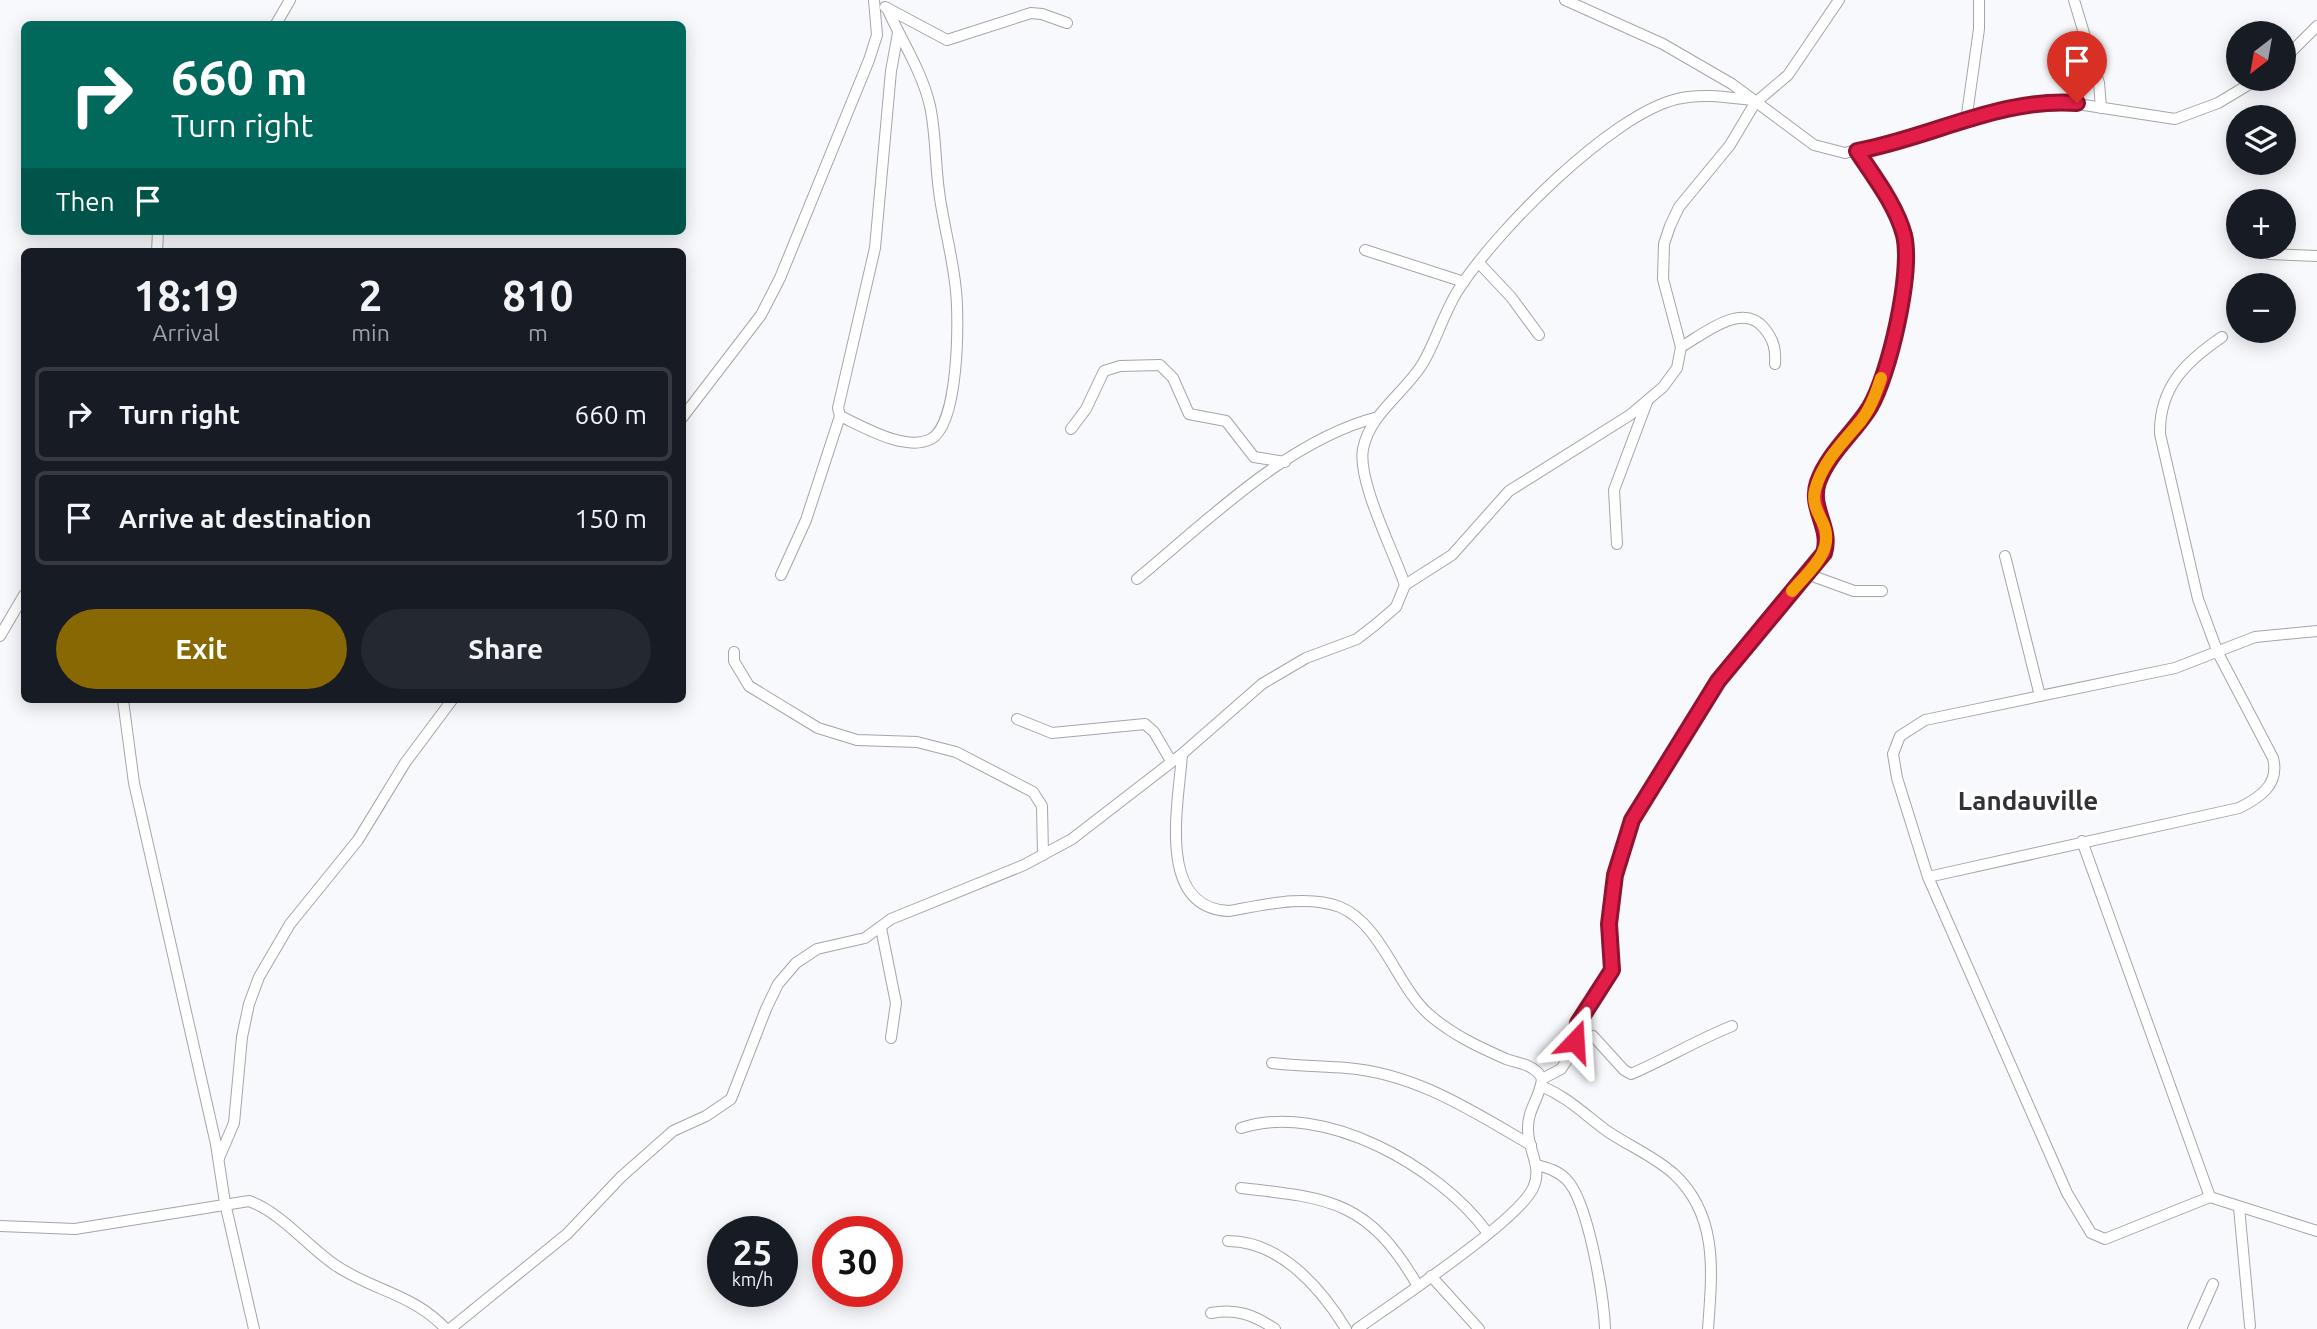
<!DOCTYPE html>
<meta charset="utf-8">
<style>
:root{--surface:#171b24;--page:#242831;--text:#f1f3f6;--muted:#9ea1a6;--line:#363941;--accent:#876803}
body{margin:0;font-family:Ubuntu,sans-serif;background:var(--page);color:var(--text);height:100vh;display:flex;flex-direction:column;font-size:26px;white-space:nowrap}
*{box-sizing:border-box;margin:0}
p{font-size:23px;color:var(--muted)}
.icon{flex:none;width:38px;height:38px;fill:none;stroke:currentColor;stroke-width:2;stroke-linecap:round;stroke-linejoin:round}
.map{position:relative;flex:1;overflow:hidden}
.panel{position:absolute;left:21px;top:248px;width:665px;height:455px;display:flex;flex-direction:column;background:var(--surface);border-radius:10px;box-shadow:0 4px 18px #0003}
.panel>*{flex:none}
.hud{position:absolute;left:21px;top:21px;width:665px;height:214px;border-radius:10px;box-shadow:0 4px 18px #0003;background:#00695c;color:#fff;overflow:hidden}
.needle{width:46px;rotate:211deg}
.tools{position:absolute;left:2226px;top:21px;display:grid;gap:14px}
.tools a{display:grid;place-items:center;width:70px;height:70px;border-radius:50%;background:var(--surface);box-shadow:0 4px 18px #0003;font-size:35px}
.speed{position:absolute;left:707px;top:1216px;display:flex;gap:14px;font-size:35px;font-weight:700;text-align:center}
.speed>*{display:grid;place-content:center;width:91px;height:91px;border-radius:50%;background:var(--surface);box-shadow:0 4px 18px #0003;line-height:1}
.speed small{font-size:18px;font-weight:400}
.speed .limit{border:10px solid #d22;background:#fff;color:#111}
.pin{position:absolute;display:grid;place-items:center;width:60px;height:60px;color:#fff;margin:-72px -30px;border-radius:50% 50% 50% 0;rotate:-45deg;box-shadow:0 0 7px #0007}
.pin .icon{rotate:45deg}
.me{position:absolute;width:77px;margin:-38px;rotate:20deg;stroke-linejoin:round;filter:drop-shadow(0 0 5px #0008)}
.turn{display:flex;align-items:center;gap:24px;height:147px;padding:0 35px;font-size:32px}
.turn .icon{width:91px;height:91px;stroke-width:2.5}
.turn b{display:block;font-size:49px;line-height:60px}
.then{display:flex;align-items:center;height:66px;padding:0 35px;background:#0003;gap:14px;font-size:26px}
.eta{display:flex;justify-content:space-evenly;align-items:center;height:119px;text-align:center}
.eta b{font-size:42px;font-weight:600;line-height:49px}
.button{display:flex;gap:14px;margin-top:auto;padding:14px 35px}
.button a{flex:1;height:80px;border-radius:42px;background:var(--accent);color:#fff;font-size:28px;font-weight:600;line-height:80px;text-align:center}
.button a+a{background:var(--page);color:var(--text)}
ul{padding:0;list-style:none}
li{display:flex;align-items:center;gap:21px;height:94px;margin:0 14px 10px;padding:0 21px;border:4px solid var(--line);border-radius:10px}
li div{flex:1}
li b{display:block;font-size:26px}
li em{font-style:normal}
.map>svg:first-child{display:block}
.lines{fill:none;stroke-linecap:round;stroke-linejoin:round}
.street-casing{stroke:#a4a5a9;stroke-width:12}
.street{stroke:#fff;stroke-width:10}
.route-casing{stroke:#92132f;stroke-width:18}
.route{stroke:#e11d48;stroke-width:12}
.slow{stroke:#f59e0b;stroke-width:12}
.labels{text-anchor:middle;stroke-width:7;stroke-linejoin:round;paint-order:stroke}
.district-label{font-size:26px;font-weight:bold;fill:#323235;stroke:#fff}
</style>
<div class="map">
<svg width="2317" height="1329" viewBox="0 0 2317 1329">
<rect width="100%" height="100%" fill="#f8f9fd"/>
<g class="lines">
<g class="street-casing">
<g id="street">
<path d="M1565,0L1663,44L1732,84L1814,145L1845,153L2002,110L2058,101L2175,119L2218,103L2258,79"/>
<path d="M2074,0L2099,83L2101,108"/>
<path d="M885,7L947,40L1031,13L1042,14L1067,23"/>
<path d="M276,24L290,0"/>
<path d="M2284,59L2317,26"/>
<path d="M1962,122L1967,114L1979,29V0"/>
<path d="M1365,250L1464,282"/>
<path d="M157,252L158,231"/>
<path d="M2269,254L2317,256"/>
<path d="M1479,263L1511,297L1539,335"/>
<path d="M1681,347C1704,334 1742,301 1764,328C1774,340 1776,350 1775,364"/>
<path d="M840,416C864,427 905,452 931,439C959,424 959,320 956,291C953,257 943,224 939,191C935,162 936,134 930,106C922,71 901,40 887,8"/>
<path d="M682,418L761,315L780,278L869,60L877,35L874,0"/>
<path d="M1071,429L1086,409L1104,371L1120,366L1160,365L1173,378L1189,414L1226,421L1254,457L1285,462"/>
<path d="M1617,544L1614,490L1647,402"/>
<path d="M2005,556L2040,696"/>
<path d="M1807,574L1854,591H1882"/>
<path d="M781,575L806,520L840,416L838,408L875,248L891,71L898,33"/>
<path d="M1137,579C1207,521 1288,440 1378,417"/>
<path d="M1405,585C1394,552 1357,481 1363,449C1370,413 1405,393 1423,363C1436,341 1443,315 1457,292C1493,234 1610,115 1677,99C1701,93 1726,97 1751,100"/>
<path d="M2317,631L2255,637L2175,668L1925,720L1900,736L1893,754L1897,778L1928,877L2067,1193L2091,1233L2105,1239L2210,1197L2317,1231"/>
<path d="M0,636L24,595"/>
<path d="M734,652V661L749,686L818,728L857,740L917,742L956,752L1033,792L1042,806L1043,855"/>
<path d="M123,700L134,783L216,1144L225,1203L254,1329"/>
<path d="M1017,719L1052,733L1145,724L1154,732L1171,761"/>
<path d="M1182,754C1179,802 1155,908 1229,911C1263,905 1307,894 1340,907C1383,925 1397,989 1432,1017C1455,1036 1479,1047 1506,1059C1514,1062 1524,1063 1532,1068C1537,1071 1540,1074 1542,1079C1540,1098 1527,1110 1528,1130C1528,1151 1543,1167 1533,1188C1518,1221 1392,1304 1357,1329"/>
<path d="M2082,841L2210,1197"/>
<path d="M1928,877L2239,808C2259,798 2280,785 2273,758L2218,653L2198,599L2160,434C2159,388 2185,362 2222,337"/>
<path d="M881,928L896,1003L891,1038"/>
<path d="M1575,1041L1593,1036L1624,1070L1631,1074C1666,1059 1697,1040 1732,1026"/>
<path d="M1272,1063C1297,1066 1322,1066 1347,1068C1417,1074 1472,1111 1531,1145"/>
<path d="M1542,1079L1561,1069L1567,1060L1574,1048L1578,1023L1612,970L1609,924L1615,875L1632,820L1718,681L1824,553C1831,527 1809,508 1818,482C1829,452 1854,433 1870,407C1889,374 1913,272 1904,235C1896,205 1874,177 1857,151"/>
<path d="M1541,1086C1568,1097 1585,1115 1607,1131C1629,1146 1654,1156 1674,1174C1719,1216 1712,1273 1708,1329"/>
<path d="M1241,1128C1324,1101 1439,1167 1487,1232"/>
<path d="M219,1158L234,1123L242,1037L249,1004L259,977L290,924L358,840L405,763L452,700"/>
<path d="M1537,1165C1548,1168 1558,1171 1566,1179C1588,1200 1604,1298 1605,1329"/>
<path d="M1241,1188C1333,1198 1369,1202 1418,1286"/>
<path d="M2239,1207L2250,1326"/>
<path d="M0,1226L75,1229L249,1201C282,1213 307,1246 335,1265C373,1291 412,1293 446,1329"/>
<path d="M1228,1241C1280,1241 1321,1288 1346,1329"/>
<path d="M1431,1276L1479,1329"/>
<path d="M1211,1313C1236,1308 1254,1315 1275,1329"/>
<path d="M450,1329L567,1234L621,1177L673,1131L706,1116L731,1099L766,1009L778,984L796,963L817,949L865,938L891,919L1024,865L1072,839L1182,754L1262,684L1306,658L1357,639L1375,625L1396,607L1405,585L1452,555L1509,491L1630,415L1663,387L1677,368L1681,347L1663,279L1664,244L1670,226L1679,207L1730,145L1755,103L1788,75L1839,0"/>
<path d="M2193,1329L2213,1284"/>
</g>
</g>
<use href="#street" class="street"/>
</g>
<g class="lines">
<g class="route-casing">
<path id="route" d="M1575,1041L1578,1023L1612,970L1609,924L1615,875L1632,820L1718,681L1824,553C1832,527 1809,509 1818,482C1829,452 1854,433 1870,407C1889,375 1913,272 1904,235C1896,205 1874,177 1857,151C1930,138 2001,97 2077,103"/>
</g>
<use href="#route" class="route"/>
<path class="slow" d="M1792,591C1809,571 1837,550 1822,521C1817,511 1812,502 1815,490C1822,463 1842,443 1860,422C1870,410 1876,394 1881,378"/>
</g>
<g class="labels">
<g class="district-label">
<text x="2028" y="810">Landauville</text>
</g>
</g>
</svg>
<div class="tools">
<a><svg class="needle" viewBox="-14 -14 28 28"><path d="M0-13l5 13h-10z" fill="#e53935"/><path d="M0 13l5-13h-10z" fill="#9ea1a6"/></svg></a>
<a><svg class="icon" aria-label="layers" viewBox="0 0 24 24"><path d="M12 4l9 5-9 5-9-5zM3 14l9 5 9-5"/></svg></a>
<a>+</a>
<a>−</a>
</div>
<div class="speed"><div>25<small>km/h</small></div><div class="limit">30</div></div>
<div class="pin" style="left:2077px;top:103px;background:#d93025"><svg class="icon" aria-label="arrive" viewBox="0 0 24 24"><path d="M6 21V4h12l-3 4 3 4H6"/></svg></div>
<svg class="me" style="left:1575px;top:1041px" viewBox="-20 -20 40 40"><path d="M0-17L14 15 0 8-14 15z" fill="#e11d48" stroke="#fff" stroke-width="4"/></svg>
<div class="hud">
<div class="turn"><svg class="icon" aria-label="right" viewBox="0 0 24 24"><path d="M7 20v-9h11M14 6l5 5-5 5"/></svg><div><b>660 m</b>Turn right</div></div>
<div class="then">Then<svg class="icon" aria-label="arrive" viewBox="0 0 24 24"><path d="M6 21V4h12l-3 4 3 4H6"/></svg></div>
</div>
<section class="panel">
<div class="eta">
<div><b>18:19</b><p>Arrival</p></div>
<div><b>2</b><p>min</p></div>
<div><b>810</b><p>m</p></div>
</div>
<ul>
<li><svg class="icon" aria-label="right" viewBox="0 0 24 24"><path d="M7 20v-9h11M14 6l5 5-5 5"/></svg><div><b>Turn right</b></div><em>660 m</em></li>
<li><svg class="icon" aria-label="arrive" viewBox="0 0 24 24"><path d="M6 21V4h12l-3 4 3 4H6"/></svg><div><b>Arrive at destination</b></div><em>150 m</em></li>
</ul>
<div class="button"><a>Exit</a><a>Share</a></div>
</section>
</div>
